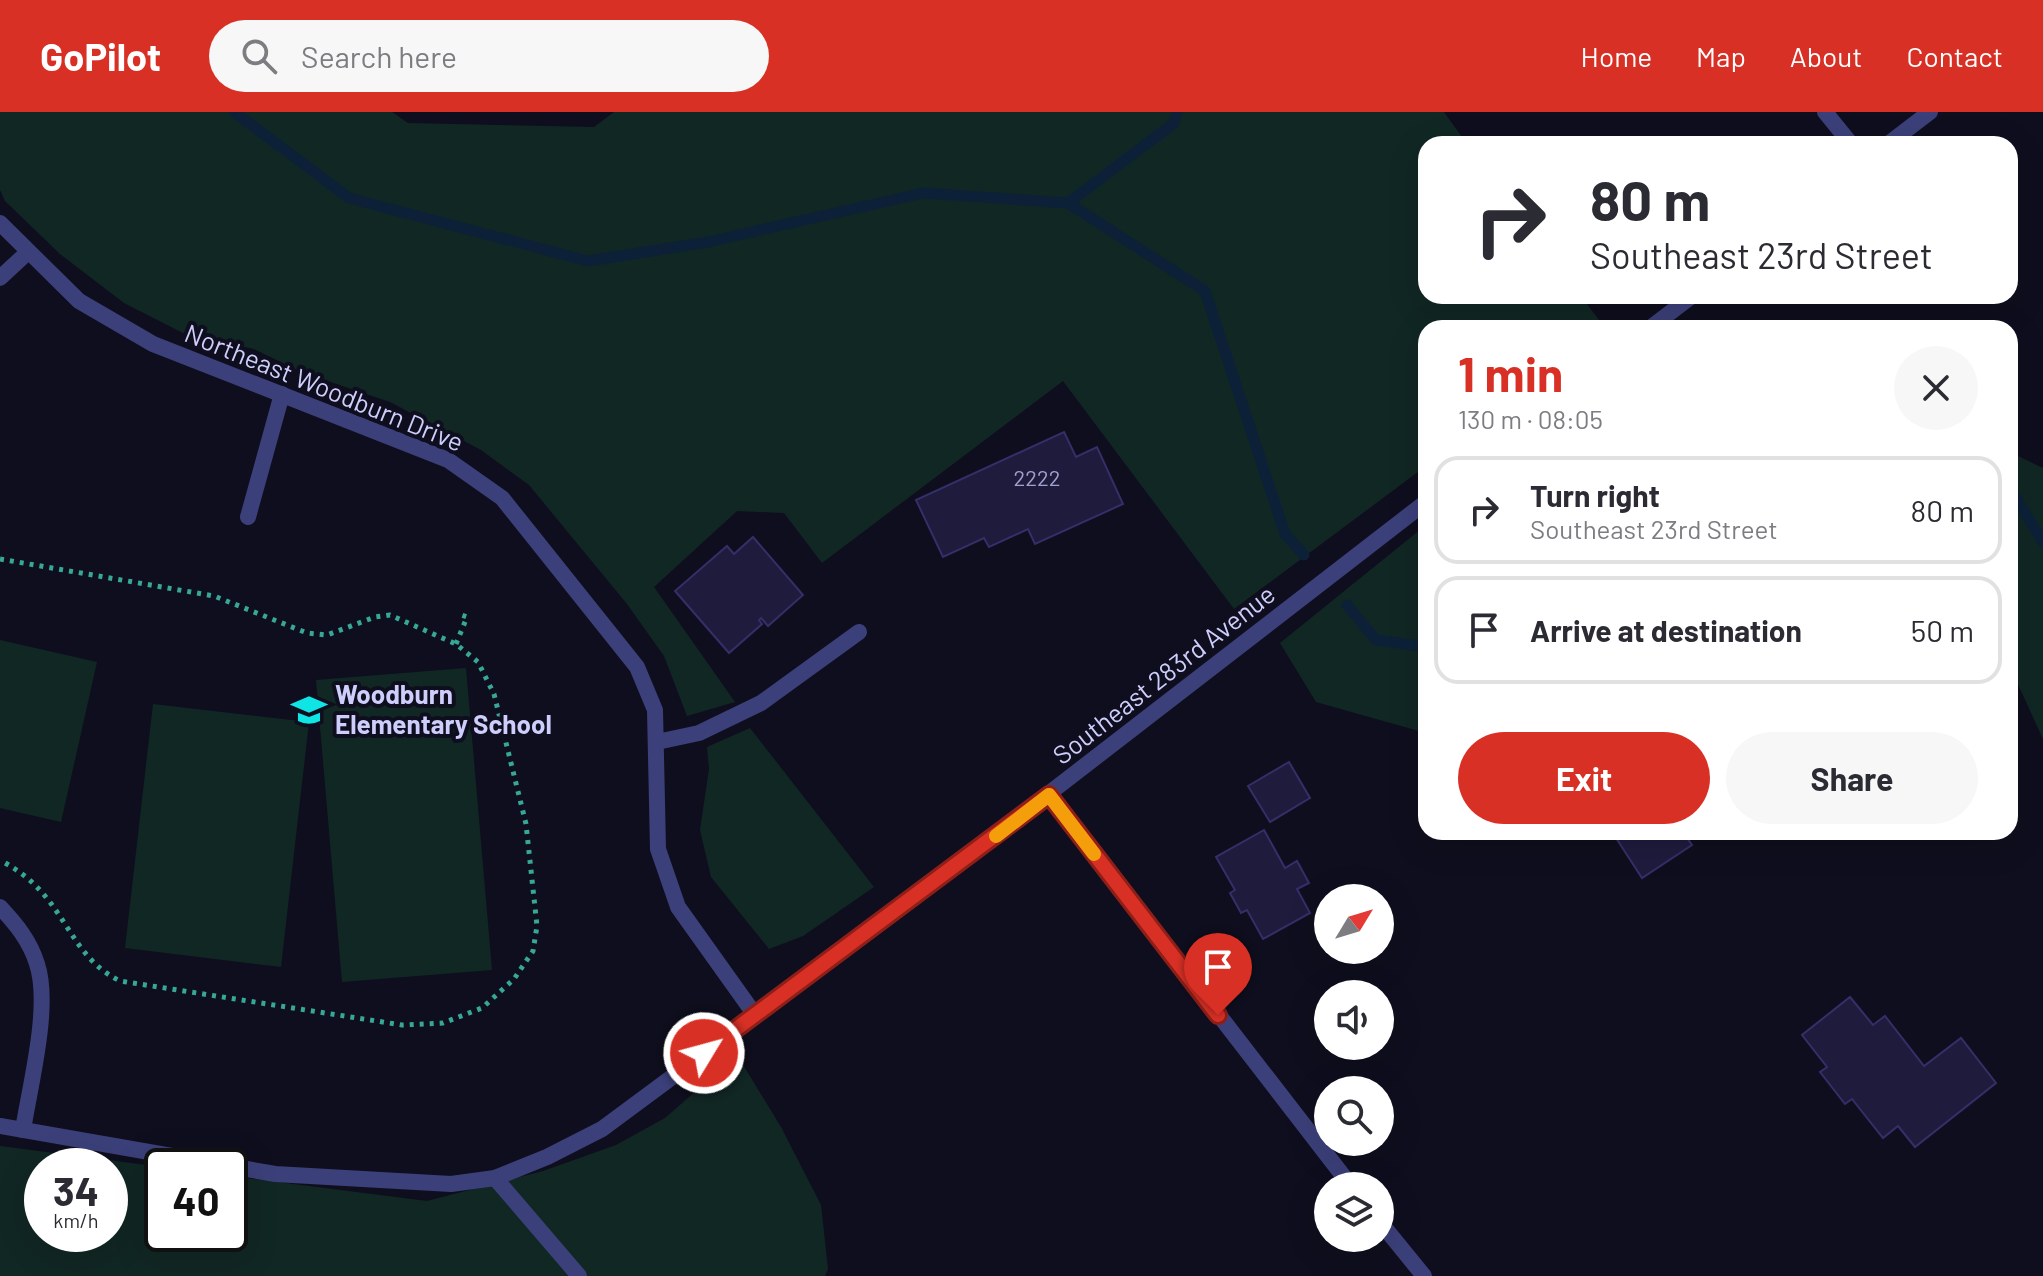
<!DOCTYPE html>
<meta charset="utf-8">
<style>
:root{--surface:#fff;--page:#f7f7f7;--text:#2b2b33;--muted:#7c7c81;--line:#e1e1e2;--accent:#d93025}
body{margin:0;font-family:Barlow,sans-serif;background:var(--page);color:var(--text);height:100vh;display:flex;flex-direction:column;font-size:30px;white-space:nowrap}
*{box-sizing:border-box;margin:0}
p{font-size:26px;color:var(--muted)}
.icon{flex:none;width:44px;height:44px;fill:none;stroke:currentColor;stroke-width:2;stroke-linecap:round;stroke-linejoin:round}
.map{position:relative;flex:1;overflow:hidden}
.panel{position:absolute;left:1418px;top:208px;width:600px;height:520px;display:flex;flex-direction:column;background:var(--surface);border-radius:24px;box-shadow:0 8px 32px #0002}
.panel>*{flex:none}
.banner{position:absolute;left:1418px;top:24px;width:600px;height:168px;border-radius:24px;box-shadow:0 8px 32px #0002;background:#fff;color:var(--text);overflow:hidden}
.needle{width:52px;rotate:52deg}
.buttons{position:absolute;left:1314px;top:772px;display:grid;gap:16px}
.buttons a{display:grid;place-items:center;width:80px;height:80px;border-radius:50%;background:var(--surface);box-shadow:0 8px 32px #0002;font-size:40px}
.speed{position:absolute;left:24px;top:1036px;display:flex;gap:16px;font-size:40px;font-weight:700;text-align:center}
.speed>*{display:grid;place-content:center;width:104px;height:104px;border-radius:50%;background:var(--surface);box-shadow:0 8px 32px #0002;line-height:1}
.speed small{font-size:20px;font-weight:400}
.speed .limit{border:4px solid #111;border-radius:12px;background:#fff;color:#111}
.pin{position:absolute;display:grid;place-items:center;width:68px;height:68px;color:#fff;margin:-82px -34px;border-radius:50% 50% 50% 0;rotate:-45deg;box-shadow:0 0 8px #0007}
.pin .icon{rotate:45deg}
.me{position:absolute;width:88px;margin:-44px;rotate:53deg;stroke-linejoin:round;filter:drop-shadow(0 0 6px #0008)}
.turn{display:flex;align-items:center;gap:28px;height:168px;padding:0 40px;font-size:36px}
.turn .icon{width:104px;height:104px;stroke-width:2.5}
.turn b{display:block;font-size:56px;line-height:68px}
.round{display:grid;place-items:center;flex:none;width:84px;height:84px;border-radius:42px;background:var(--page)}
.headline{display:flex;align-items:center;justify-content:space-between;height:136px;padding:0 40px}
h1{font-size:48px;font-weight:700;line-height:60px;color:var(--accent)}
.action{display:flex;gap:16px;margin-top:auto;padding:16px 40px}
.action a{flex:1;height:92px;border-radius:48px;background:var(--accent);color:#fff;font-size:32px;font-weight:700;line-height:92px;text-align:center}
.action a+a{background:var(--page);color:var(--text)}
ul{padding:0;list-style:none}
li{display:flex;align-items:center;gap:24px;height:108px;margin:0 16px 12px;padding:0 24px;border:4px solid var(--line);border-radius:24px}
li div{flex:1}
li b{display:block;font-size:30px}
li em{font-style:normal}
header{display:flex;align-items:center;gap:48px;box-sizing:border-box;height:112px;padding:0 40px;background:var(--accent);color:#fff}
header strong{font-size:38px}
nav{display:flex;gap:44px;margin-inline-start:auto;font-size:28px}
.search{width:560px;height:72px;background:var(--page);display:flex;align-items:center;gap:20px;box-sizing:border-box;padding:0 28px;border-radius:44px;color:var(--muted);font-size:30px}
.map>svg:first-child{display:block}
.green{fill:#112724;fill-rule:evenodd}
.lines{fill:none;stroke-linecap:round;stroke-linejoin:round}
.stream{stroke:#0c2138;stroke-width:11}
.building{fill:#1e1b3d;stroke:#342f68;stroke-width:2}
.path{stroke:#36a895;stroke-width:5;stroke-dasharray:4 6;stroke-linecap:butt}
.service{stroke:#3c407a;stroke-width:16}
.tertiary{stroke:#3c407a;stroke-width:16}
.route-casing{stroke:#8d1f18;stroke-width:20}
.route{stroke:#d93025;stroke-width:14}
.slow{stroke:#f59e0b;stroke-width:14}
.labels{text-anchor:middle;stroke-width:8;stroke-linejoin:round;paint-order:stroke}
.number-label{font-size:22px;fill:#a2a1cc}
.street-label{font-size:26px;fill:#cecefc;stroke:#0f0e1e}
.poi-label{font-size:26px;font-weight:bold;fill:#cecefc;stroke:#0f0e1e;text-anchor:start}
</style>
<header>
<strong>GoPilot</strong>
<div class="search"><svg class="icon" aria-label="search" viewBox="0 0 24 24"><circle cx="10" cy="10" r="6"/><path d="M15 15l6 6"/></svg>Search here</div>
<nav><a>Home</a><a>Map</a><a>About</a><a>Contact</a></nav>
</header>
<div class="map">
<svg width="2043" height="1164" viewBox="0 0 2043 1164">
<rect width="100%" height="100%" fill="#0f0e1e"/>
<g class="green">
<path d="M0,0H392L408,11L594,15L614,0H1444L1467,32H1426V184H1581L1605,216H1426V354L1234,497L1063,269L822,451L784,401L737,399L654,475L735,590L687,604L664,544L627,492L529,373L481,338L390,290L301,260L254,237L183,221L124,191L60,142L5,89L0,78Z"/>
<path d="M2010,340L2043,356V627L2010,555Z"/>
<path d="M1426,413V621L1316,590L1280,531Z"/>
<path d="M0,528L97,550L61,710L0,696Z"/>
<path d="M466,556L492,858L342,870L316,568Z"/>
<path d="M153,592L309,610L281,855L125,836Z"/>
<path d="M750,616L874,775L803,824L769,837L711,765L700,718L709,657L707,635Z"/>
<path d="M737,943L781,1015L821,1093L828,1157L825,1164H0V1034L162,1055V1122H230V1064L427,1089L543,1059L616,1033L665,1006ZM42,1054H110V1122H42Z"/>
</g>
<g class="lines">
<g class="stream">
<path d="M234,0L349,86L588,149L708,130L923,81L1068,91L1205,179L1285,422L1304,443"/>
<path d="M1068,91L1174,11L1177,0"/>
<path d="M2010,381H2013L2043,430"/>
<path d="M1347,493L1376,528L1426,535"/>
</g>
</g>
<g class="building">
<path d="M1064,320L1076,345L1097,335L1123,392L1035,432L1028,417L989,435L984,426L943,445L916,388Z"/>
<path d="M753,425L803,483L768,514L761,506L759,508L762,512L729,541L675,479L727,434L734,442Z"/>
<path d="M1289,650L1310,686L1270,710L1248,674Z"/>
<path d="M1264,718L1285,756L1297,749L1309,771L1297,777L1310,801L1263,827L1247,798L1241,801L1230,781L1235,778L1216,745Z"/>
<path d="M1683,720L1692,733L1642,766L1616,726L1623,720Z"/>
<path d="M1850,885L1873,913L1885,904L1924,954L1961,926L1996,971L1915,1035L1898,1014L1883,1026L1852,987L1845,992L1820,960L1827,955L1802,923Z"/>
</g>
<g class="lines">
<g class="path">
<path d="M0,447L214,484L307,521L327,523L375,505L390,503L456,532L478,550L494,582L526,712L537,814L533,839L514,867L482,896L443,911L402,913L120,869C81,850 71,815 45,784C32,768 18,758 0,748"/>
<path d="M456,532L467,505L461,503"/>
</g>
<g class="service">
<path d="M1825,0L1851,32"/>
<path d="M0,166L27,141"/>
<path d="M248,405L282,282"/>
<path d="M657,630L699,621L761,591L859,520"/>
<path d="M0,795C16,812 30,829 37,852C51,894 30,973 23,1018"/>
<path d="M495,1066L579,1164"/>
</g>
<g class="tertiary">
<path d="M1888,32L1930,0"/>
<path d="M0,111L79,189L153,232L448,348L502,386L637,555L655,598L658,737L678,795L755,903"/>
<path d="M1650,216L1692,184"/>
<path d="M1049,683L1351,1074"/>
<path d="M0,1014L229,1054"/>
<path d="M230,1054L275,1062L451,1072L495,1066L547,1045L602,1017L915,785L1426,390"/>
<path d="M1380,1110L1424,1164"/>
</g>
</g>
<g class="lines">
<g class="route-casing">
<path id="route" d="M704,941L1049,683L1218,903"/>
</g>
<use href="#route" class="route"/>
<path class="slow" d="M996,724L1049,683L1094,742"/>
</g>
<defs>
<g id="school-bare" transform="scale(2.76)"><path d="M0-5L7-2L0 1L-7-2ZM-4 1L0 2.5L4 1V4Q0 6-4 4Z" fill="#10e5e5" stroke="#0f0e1e" stroke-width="2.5" paint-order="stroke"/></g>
</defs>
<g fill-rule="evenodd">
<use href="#school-bare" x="309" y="598"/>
</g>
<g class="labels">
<g class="number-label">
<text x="1037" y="374">2222</text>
</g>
<g class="street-label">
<text transform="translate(324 276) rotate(22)" y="9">Northeast Woodburn Drive</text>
<text transform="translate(1164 563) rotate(-38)" y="9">Southeast 283rd Avenue</text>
</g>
<g class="poi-label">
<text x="335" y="592">Woodburn<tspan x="335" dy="30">Elementary School</tspan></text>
</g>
</g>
</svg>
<div class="buttons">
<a><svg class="needle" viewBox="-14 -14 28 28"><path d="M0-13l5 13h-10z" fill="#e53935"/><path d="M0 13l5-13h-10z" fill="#7c7c81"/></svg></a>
<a><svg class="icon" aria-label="sound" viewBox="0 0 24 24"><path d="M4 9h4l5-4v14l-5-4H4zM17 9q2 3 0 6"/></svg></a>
<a><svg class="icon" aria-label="search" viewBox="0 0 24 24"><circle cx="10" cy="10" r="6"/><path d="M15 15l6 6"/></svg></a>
<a><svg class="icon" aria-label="layers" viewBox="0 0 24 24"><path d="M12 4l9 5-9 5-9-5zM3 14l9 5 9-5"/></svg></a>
</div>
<div class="speed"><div>34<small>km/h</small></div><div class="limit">40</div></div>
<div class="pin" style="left:1218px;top:903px;background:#d93025"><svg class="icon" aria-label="arrive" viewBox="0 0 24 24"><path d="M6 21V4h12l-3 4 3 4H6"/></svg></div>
<svg class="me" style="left:704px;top:941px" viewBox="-20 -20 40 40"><circle r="17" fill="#d93025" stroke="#fff" stroke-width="3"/><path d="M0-11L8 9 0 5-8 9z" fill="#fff"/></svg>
<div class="banner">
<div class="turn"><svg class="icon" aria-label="right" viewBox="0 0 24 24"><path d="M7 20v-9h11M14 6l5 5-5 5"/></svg><div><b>80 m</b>Southeast 23rd Street</div></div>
</div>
<section class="panel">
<div class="headline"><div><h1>1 min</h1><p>130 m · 08:05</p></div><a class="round"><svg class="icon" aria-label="close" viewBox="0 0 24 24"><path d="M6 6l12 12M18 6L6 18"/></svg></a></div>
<ul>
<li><svg class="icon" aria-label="right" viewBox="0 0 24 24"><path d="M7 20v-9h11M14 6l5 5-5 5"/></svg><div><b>Turn right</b><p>Southeast 23rd Street</p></div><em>80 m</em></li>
<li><svg class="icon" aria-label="arrive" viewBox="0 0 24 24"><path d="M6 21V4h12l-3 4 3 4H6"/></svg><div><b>Arrive at destination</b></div><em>50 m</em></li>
</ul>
<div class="action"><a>Exit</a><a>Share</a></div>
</section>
</div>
